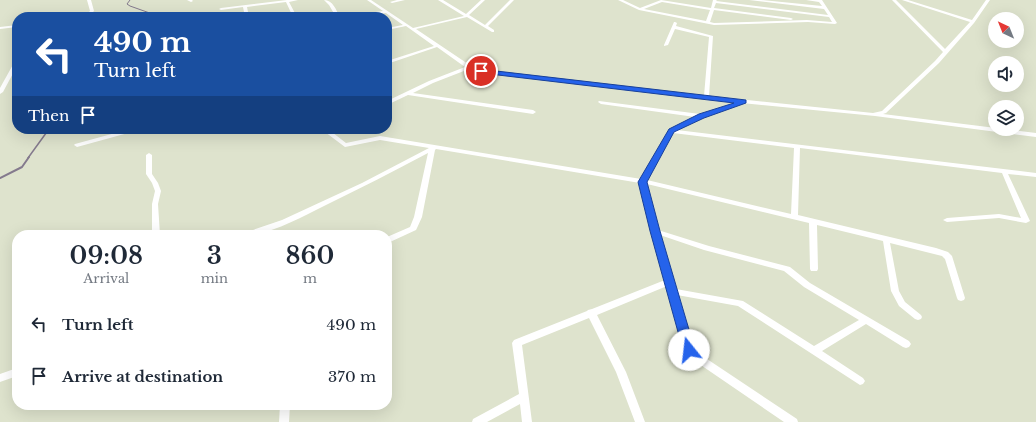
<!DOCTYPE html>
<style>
:root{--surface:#fff;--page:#f6f6f7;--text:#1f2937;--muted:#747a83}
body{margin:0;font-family:"Libre Baskerville",serif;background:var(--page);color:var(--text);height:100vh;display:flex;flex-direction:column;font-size:15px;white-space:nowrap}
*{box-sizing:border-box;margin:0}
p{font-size:13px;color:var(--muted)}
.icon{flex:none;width:22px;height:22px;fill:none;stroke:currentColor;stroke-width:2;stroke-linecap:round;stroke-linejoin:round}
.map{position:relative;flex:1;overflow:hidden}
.side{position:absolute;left:12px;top:230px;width:380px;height:180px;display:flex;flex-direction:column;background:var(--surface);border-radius:16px;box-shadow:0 4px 16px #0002}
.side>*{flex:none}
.hud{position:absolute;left:12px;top:12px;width:380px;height:122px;border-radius:16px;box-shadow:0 4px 16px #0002;background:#1a4fa0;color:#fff;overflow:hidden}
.needle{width:26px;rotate:317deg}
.tools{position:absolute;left:988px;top:12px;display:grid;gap:8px}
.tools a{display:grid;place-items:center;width:36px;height:36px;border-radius:50%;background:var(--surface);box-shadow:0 4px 16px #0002;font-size:20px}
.pin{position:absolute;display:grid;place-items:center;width:34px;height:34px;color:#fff;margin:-17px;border:2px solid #fff;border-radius:50%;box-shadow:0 1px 4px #0007}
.me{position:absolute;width:44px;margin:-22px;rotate:344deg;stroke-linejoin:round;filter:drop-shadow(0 0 3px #0008)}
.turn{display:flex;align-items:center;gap:14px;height:84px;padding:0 16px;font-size:18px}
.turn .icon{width:52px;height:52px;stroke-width:2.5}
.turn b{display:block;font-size:28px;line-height:34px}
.then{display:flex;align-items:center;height:38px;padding:0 16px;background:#0003;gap:8px;font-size:15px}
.eta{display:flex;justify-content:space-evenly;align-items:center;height:68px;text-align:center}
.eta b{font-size:24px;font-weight:600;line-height:28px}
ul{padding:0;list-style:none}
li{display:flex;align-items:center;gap:12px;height:52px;padding:0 16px}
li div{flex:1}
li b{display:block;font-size:15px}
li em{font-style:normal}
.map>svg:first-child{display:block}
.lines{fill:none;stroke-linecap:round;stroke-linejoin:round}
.stream-far2{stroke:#847a8d;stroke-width:1}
.stream-far1{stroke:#847a8d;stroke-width:1.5}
.stream{stroke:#847a8d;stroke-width:2}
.street{fill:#fff;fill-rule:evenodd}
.route{fill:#2563eb;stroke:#184099}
</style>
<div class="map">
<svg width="1036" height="422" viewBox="0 0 1036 422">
<rect width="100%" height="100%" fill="#dee3cd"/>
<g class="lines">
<path class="stream-far2" d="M130,0L127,4L130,6L161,17"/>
<path class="stream-far1" d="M28,158L49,129"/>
<path class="stream" d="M0,178L22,167L29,157"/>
<g class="street">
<path d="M87,0H91L94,11L88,17H84L90,11Z"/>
<path d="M187,0H192L193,1L191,2Z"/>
<path d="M287,0H298L289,2L297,17H293L286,2L247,7L249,17H245L243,7L221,10L219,9L221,8Z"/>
<path d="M324,0C333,0 336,10 340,17H336L329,5Z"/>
<path d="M367,0H371L413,28L464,16L438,0H443L466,14L481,0H485L469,15L485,25L510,0H514L488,26L494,30V32H492L467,17L416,29L471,66L482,70L704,96L709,37L675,29L668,45L664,46V45L674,22H675L677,23L676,26L713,36L709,96L873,113L882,111L935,61L943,52L892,0H896L945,49L970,22L902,0H908L972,20L986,0H990L974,23L939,63L886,113L883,114L1036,133V137L875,116L742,103L703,117L677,130L1036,173V177L1008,174L1030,221L1026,223L999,218L947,222L943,220L947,218L999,214L1021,218L1002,173L800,148L798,215L936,248L948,252L952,256L965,298L964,300L961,301L958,300L957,298L945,259L942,256L890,243L899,291L905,302L921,315L922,317L921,319L918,320L915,319L899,306L891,291L883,241L817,225L818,269L817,271H811L810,269L809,223L647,184L658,230L709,246L790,267L810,283L909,341L911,344L909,347L906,348L903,347L866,324L822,351L863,378L865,381L863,384L860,385L738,306L677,295L693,349L695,351L797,419L798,422H784L689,357L684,350L667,286L597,315L626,372L645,422H635L616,372L589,318L522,345L532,422H522L520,404L487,422H472L473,419L519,394L512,343L514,340L587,311L588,310L592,309L665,280L651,231L640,183L436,149L435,150L422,217L417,228L416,230L390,242H387V237L410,227L414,217L428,153C394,171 359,189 324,206C300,218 270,235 243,235L244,233L282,220L362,183L429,148L380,140L345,147L321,129H328L346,143L380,136L641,179L669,130L695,117L601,104L598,102L599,101L700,114L734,103L481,72L469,69L433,83L413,93L533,110L536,112L533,114L408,95L387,105V101L429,81L465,67L437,47L387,64V61L434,46L406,26L387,30V28L403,25L386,13L354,17H341L343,16L383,11ZM673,133L794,148L791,214L647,180ZM660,235L704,250L784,271L804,287L859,320L814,346L743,301L676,289Z"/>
<path d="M397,0H405L392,3L390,2Z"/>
<path d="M618,0H623L640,8L661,0L711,8L713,0H717L716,1L828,15L824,9L749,0H761L822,6L819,2L806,0H822L837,23L835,24L808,22L714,25L639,10ZM662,2L710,10L706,21L644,9ZM716,3L829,17L832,22L807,20L714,23L710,22L714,10L791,20L793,19L791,18L714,8Z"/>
<path d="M17,25V27L0,29V27Z"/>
<path d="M15,61H17V66L3,92L0,94V88Z"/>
<path d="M130,129H140L139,130L77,147L74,145L75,144Z"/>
<path d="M149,153L152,155V174L158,183L161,191L158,204L160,235H152V204L155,191L152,183L146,174V155Z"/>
<path d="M17,368V376L0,382V374Z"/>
<path d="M280,405H290L289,422H279Z"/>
</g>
</g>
<path class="route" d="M479,69L746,100V103L704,118L674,132L647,182L660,231L695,350L693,353L689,355L685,353L683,350L650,231L638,182L669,129L699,114L734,103L481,73L478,71Z"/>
</svg>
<div class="tools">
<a><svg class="needle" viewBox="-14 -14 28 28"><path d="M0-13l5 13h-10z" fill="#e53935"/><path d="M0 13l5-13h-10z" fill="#747a83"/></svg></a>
<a><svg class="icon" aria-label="sound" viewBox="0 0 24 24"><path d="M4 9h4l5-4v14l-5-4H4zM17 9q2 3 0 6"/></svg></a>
<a><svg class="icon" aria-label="layers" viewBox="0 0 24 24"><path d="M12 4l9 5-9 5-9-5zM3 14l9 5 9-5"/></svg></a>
</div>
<div class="pin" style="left:481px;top:71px;background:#d93025"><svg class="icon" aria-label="arrive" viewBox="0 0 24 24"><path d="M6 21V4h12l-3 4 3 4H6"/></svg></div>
<svg class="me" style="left:689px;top:350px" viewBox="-20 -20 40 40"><circle r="19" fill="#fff"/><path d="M0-13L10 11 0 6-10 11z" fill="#2563eb"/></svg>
<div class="hud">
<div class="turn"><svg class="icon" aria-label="left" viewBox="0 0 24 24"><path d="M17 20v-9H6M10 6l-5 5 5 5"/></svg><div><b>490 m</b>Turn left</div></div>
<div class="then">Then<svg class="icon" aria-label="arrive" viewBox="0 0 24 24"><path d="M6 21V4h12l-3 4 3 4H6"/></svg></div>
</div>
<section class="side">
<div class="eta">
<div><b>09:08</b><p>Arrival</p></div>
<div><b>3</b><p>min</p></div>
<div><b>860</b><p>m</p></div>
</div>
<ul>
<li><svg class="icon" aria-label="left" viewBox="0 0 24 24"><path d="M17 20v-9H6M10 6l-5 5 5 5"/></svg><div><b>Turn left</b></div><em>490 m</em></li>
<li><svg class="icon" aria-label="arrive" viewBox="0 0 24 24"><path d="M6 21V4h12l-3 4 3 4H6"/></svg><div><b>Arrive at destination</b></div><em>370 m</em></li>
</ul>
</section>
</div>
